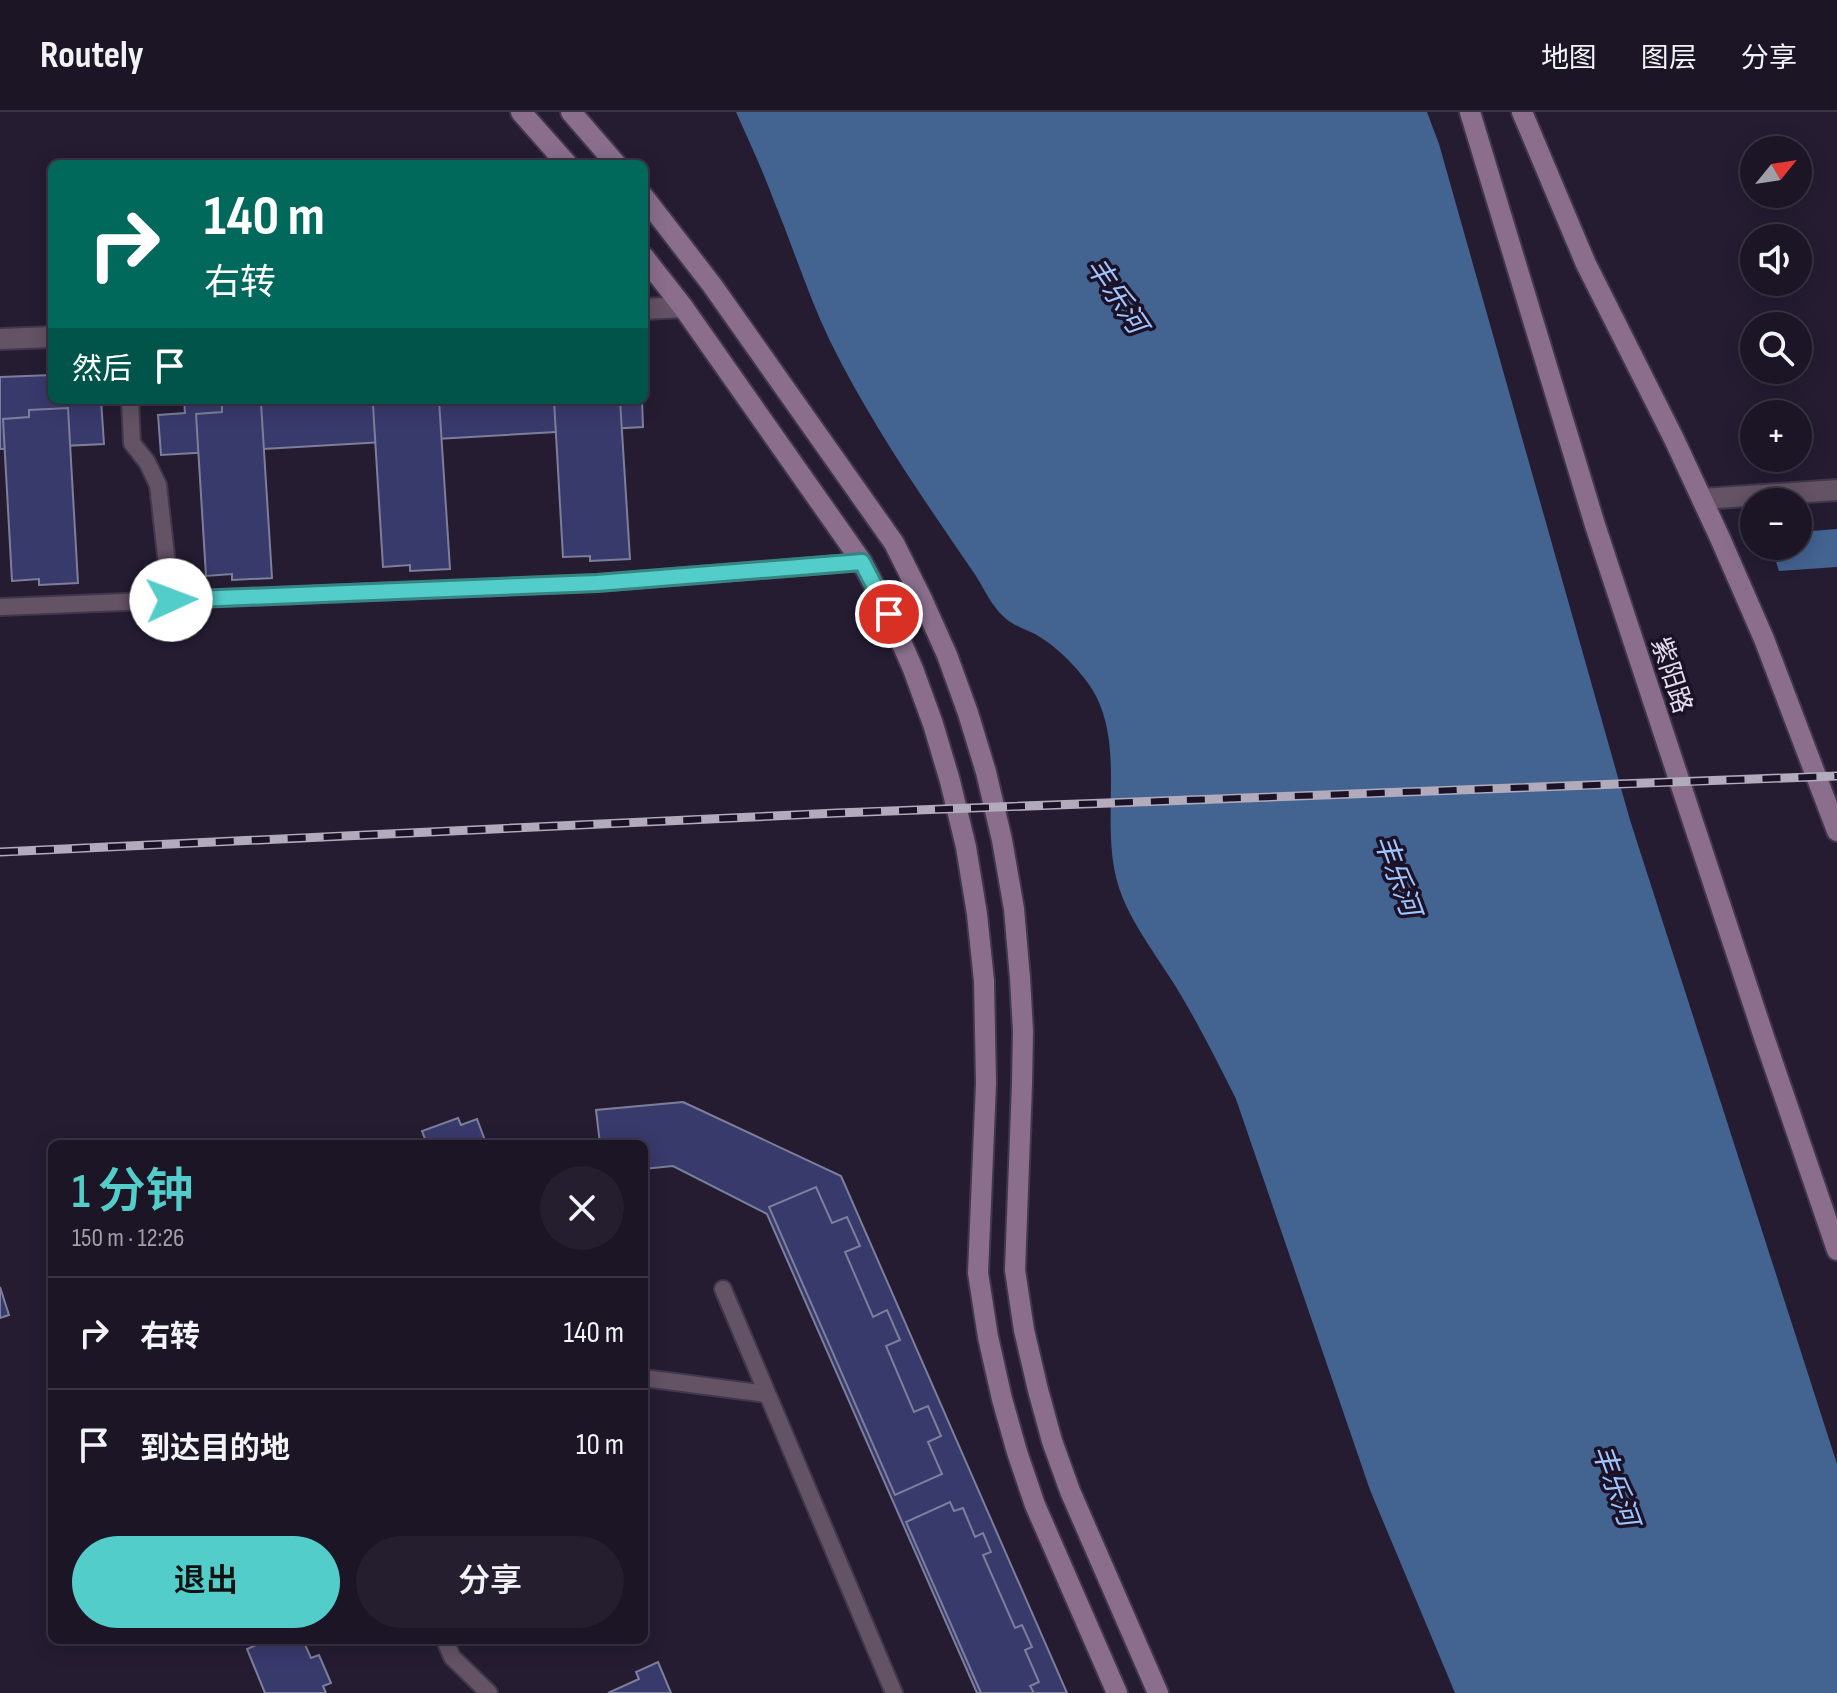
<!DOCTYPE html>
<html lang="zh">
<meta charset="utf-8">
<style>
:root{--surface:#1c1526;--page:#251e2e;--text:#f1f3f6;--muted:#a09fa7;--line:#3a3443;--accent:#53cdc9}
body{margin:0;font-family:"Sofia Sans Condensed","Noto Sans SC",sans-serif;background:var(--page);color:var(--text);height:100vh;display:flex;flex-direction:column;font-size:30px;white-space:nowrap}
*{box-sizing:border-box;margin:0}
p{font-size:26px;color:var(--muted)}
.icon{flex:none;width:44px;height:44px;fill:none;stroke:currentColor;stroke-width:2;stroke-linecap:round;stroke-linejoin:round}
.map{position:relative;flex:1;overflow:hidden}
.drawer{position:absolute;left:48px;top:1028px;width:600px;height:504px;display:flex;flex-direction:column;background:var(--surface);border-radius:12px;box-shadow:0 4px 20px #0003,0 0 0 2px var(--line)}
.drawer>*{flex:none}
.guide{position:absolute;left:48px;top:48px;width:600px;height:244px;border-radius:12px;box-shadow:0 4px 20px #0003,0 0 0 2px var(--line);background:#00695c;color:#fff;overflow:hidden}
.needle{width:52px;rotate:60deg}
.buttons{position:absolute;left:1740px;top:24px;display:grid;gap:16px}
.buttons a{display:grid;place-items:center;width:72px;height:72px;border-radius:50%;background:var(--surface);box-shadow:0 4px 20px #0003,0 0 0 2px var(--line);font-size:40px}
.pin{position:absolute;display:grid;place-items:center;width:68px;height:68px;color:#fff;margin:-34px;border:4px solid #fff;border-radius:50%;box-shadow:0 2px 8px #0007}
.me{position:absolute;width:88px;margin:-44px;rotate:88deg;stroke-linejoin:round;filter:drop-shadow(0 0 6px #0008)}
.turn{display:flex;align-items:center;gap:28px;height:168px;padding:0 24px;font-size:36px}
.turn .icon{width:104px;height:104px;stroke-width:2.5}
.turn b{display:block;font-size:56px;line-height:68px}
.then{display:flex;align-items:center;height:76px;padding:0 24px;background:#0003;gap:16px;font-size:30px}
.round{display:grid;place-items:center;flex:none;width:84px;height:84px;border-radius:42px;background:var(--page)}
.summary{display:flex;align-items:center;justify-content:space-between;height:136px;padding:0 24px}
h1{font-size:48px;font-weight:600;line-height:60px;color:var(--accent)}
.cta{display:flex;gap:16px;margin-top:auto;padding:16px 24px}
.cta a{flex:1;height:92px;border-radius:48px;background:var(--accent);color:#111;font-size:32px;font-weight:600;line-height:92px;text-align:center}
.cta a+a{background:var(--page);color:var(--text)}
ul{padding:0;list-style:none}
li{display:flex;align-items:center;gap:24px;height:112px;padding:0 24px;border-top:2px solid var(--line)}
li div{flex:1}
li b{display:block;font-size:30px}
li em{font-style:normal}
header{display:flex;align-items:center;gap:48px;box-sizing:border-box;height:112px;padding:0 40px;background:var(--surface);border-bottom:2px solid var(--line)}
header strong{font-size:38px}
nav{display:flex;gap:44px;margin-inline-start:auto;font-size:28px}
.map>svg:first-child{display:block}
.water{fill:#436391}
.building{fill:#393a6c;stroke:#7c7f9b;stroke-width:2}
.lines{fill:none;stroke-linecap:round;stroke-linejoin:round}
.lane-casing{stroke:#40374c;stroke-width:20}
.street-casing{stroke:#40374c;stroke-width:24}
.secondary-casing{stroke:#40374c;stroke-width:24}
.lane{stroke:#645265;stroke-width:16}
.street{stroke:#645265;stroke-width:20}
.secondary{stroke:#8a6e8c;stroke-width:20}
.rail-casing{stroke:#b1abbb;stroke-width:9}
.rail{stroke:#1c1228;stroke-width:6;stroke-dasharray:18;stroke-linecap:butt}
.route-casing{stroke:#368583;stroke-width:20}
.route{stroke:#53cdc9;stroke-width:14}
.labels{text-anchor:middle;stroke-width:7;stroke-linejoin:round;paint-order:stroke}
.street-label{font-size:26px;fill:#e3ddec;stroke:#1c1228}
.water-label{font-size:28px;font-style:italic;fill:#9fc5fe;stroke:#1c1228}
</style>
<header>
<strong>Routely</strong>
<nav><a>地图</a><a>图层</a><a>分享</a></nav>
</header>
<div class="map">
<svg width="1837" height="1581" viewBox="0 0 1837 1581">
<rect width="100%" height="100%" fill="#251c32"/>
<g class="water">
<path d="M736,0H1427L1439,32L1630,708L1837,1352V1581H1455L1370,1378L1236,987C1217,949 1198,911 1176,875C1156,842 1125,804 1116,765C1102,707 1123,640 1097,586C1087,565 1060,537 1040,525C1029,518 1012,514 1003,504C992,494 984,477 976,464C924,388 871,312 830,229C808,183 793,135 774,89C763,59 749,29 736,0Z"/>
<path d="M1837,417V455L1779,459L1771,434H1798V420Z"/>
</g>
<g class="building">
<path d="M52,263V288H101L104,332L0,337V265Z"/>
<path d="M184,288H642L643,315L161,343L158,303L185,301Z"/>
<path d="M400,288H439L450,457L410,459V453L383,455L373,293L400,291Z"/>
<path d="M554,288H620L630,447L590,449V444L563,445Z"/>
<path d="M261,291L272,466L232,468V462L206,464L196,302L222,300V293Z"/>
<path d="M68,296L78,471L39,473V467L12,469L3,307L29,305V298Z"/>
<path d="M683,990L841,1064L1067,1581H977L767,1102L673,1054L644,1057V1032H600L596,998Z"/>
<path d="M458,1006L461,1013L477,1007L486,1031L494,1029L495,1032H427L422,1019Z"/>
<path d="M816,1075L832,1111L847,1105L860,1134L845,1140L873,1205L887,1198L900,1228L886,1234L914,1300L928,1294L941,1324L928,1330L942,1362L895,1383L769,1095Z"/>
<path d="M0,1175L9,1203L0,1206Z"/>
<path d="M950,1390L954,1399L963,1396L975,1425L983,1421L991,1440L983,1443L1015,1516L1022,1513L1032,1535L1025,1538L1039,1570L1030,1574L1034,1581H981L906,1410Z"/>
<path d="M268,1528H303L311,1546L319,1543L331,1571L323,1574L326,1581H265L247,1537Z"/>
<path d="M658,1550L671,1581H608L639,1567L636,1560Z"/>
</g>
<g class="lines">
<g class="lane-casing">
<g id="lane">
<path d="M130,288L132,331L147,350L158,373L171,488"/>
<path d="M0,495L597,471L862,450"/>
<path d="M723,1177L894,1581"/>
<path d="M644,1266L767,1282"/>
<path d="M445,1528L452,1545L489,1581"/>
</g>
</g>
<g class="street-casing">
<g id="street">
<path d="M644,197L683,195"/>
<path d="M0,227L52,225"/>
<path d="M1702,387L1837,378"/>
</g>
</g>
<g class="secondary-casing">
<g id="secondary">
<path d="M521,0L567,52"/>
<path d="M571,0L616,52"/>
<path d="M1470,0L1595,413L1764,925L1837,1138"/>
<path d="M1522,0L1586,152L1674,327L1720,426L1764,527L1837,719"/>
<path d="M644,85L712,173L894,431L922,487L947,543L968,601L986,660L1002,728L1014,797L1020,866L1023,919L1022,972L1015,1158L1024,1218L1038,1278L1052,1329L1070,1379L1158,1581"/>
<path d="M644,145L683,195L862,450L889,502L913,557L933,612L950,669L966,735L977,802L984,869L986,971L978,1161L988,1225L1002,1287L1017,1340L1035,1393L1117,1581"/>
</g>
</g>
<use href="#lane" class="lane"/>
<use href="#street" class="street"/>
<use href="#secondary" class="secondary"/>
<g class="rail-casing">
<path id="rail" d="M0,740L837,701L1837,664"/>
</g>
<use href="#rail" class="rail"/>
</g>
<g class="lines">
<g class="route-casing">
<path id="route" d="M171,488L597,471L862,450L889,502"/>
</g>
<use href="#route" class="route"/>
</g>
<g class="labels">
<g class="street-label">
<text transform="translate(1672 563) rotate(72)" y="9">紫阳路</text>
</g>
<g class="water-label">
<text transform="translate(1117 183) rotate(56)" y="10">丰乐河</text>
<text transform="translate(1398 763) rotate(70)" y="10">丰乐河</text>
<text transform="translate(1616 1373) rotate(70)" y="10">丰乐河</text>
</g>
</g>
</svg>
<div class="buttons">
<a><svg class="needle" viewBox="-14 -14 28 28"><path d="M0-13l5 13h-10z" fill="#e53935"/><path d="M0 13l5-13h-10z" fill="#a09fa7"/></svg></a>
<a><svg class="icon" aria-label="sound" viewBox="0 0 24 24"><path d="M4 9h4l5-4v14l-5-4H4zM17 9q2 3 0 6"/></svg></a>
<a><svg class="icon" aria-label="search" viewBox="0 0 24 24"><circle cx="10" cy="10" r="6"/><path d="M15 15l6 6"/></svg></a>
<a>+</a>
<a>−</a>
</div>
<div class="pin" style="left:889px;top:502px;background:#d93025"><svg class="icon" aria-label="arrive" viewBox="0 0 24 24"><path d="M6 21V4h12l-3 4 3 4H6"/></svg></div>
<svg class="me" style="left:171px;top:488px" viewBox="-20 -20 40 40"><circle r="19" fill="#fff"/><path d="M0-13L10 11 0 6-10 11z" fill="#53cdc9"/></svg>
<div class="guide">
<div class="turn"><svg class="icon" aria-label="right" viewBox="0 0 24 24"><path d="M7 20v-9h11M14 6l5 5-5 5"/></svg><div><b>140 m</b>右转</div></div>
<div class="then">然后<svg class="icon" aria-label="arrive" viewBox="0 0 24 24"><path d="M6 21V4h12l-3 4 3 4H6"/></svg></div>
</div>
<section class="drawer">
<div class="summary"><div><h1>1 分钟</h1><p>150 m · 12:26</p></div><a class="round"><svg class="icon" aria-label="close" viewBox="0 0 24 24"><path d="M6 6l12 12M18 6L6 18"/></svg></a></div>
<ul>
<li><svg class="icon" aria-label="right" viewBox="0 0 24 24"><path d="M7 20v-9h11M14 6l5 5-5 5"/></svg><div><b>右转</b></div><em>140 m</em></li>
<li><svg class="icon" aria-label="arrive" viewBox="0 0 24 24"><path d="M6 21V4h12l-3 4 3 4H6"/></svg><div><b>到达目的地</b></div><em>10 m</em></li>
</ul>
<div class="cta"><a>退出</a><a>分享</a></div>
</section>
</div>
